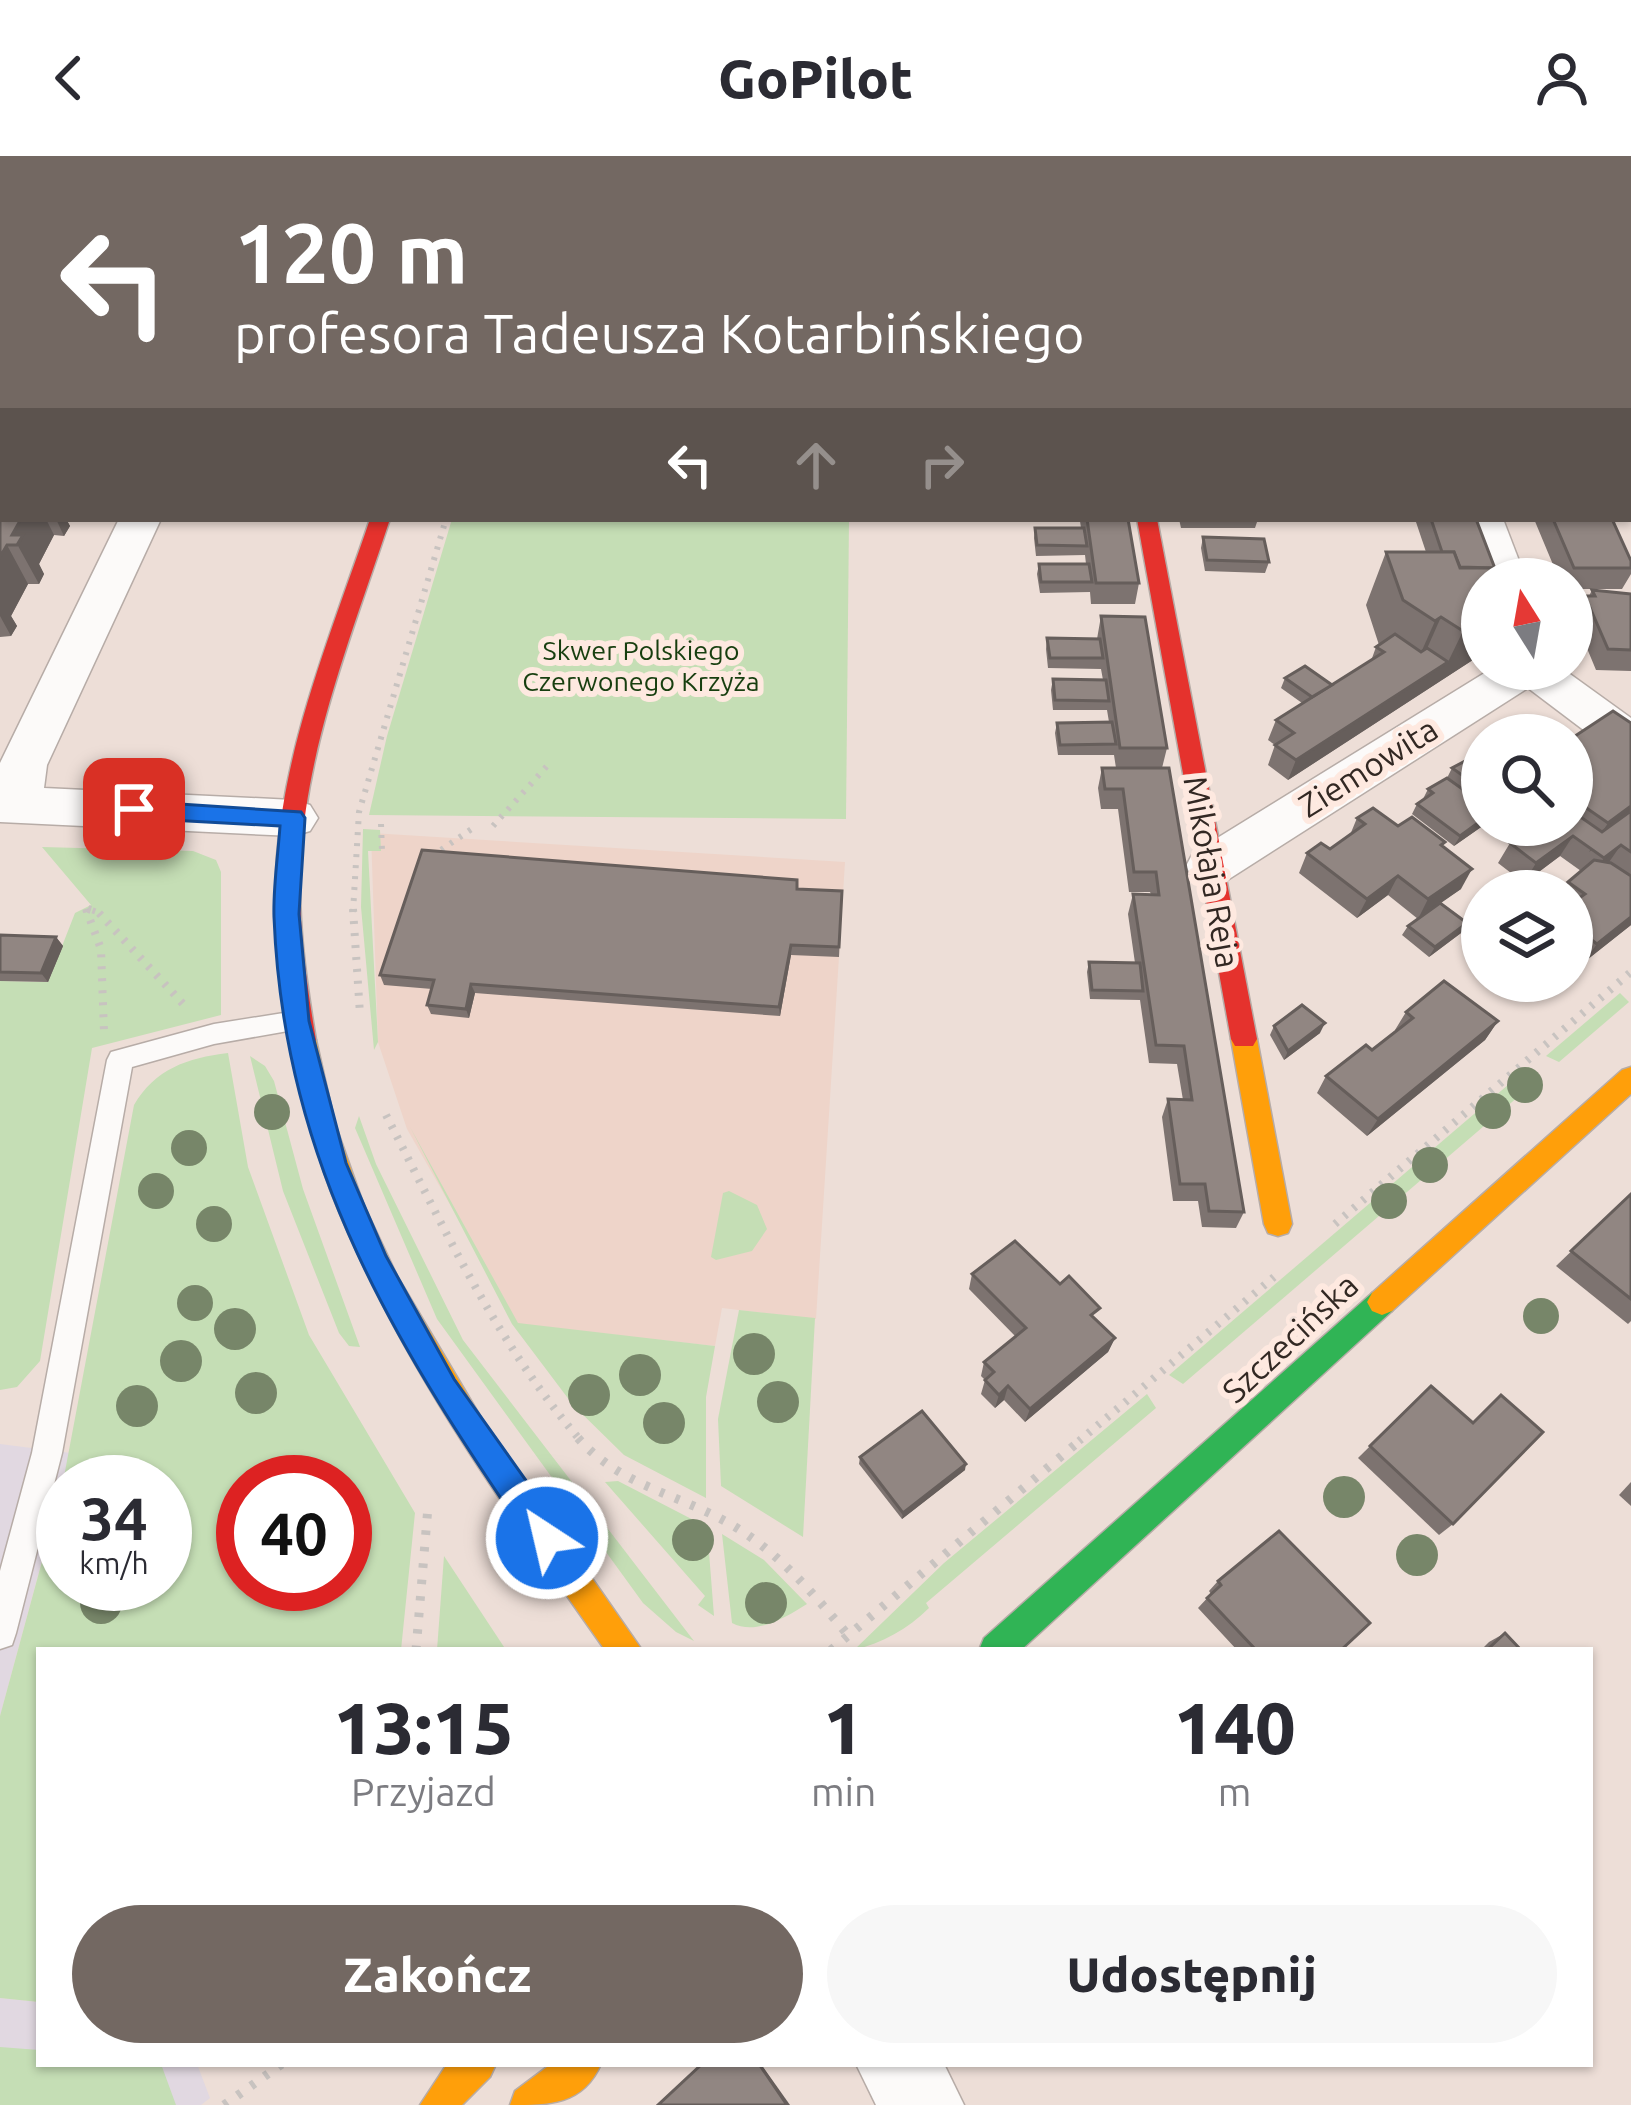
<!DOCTYPE html>
<html lang="pl">
<meta charset="utf-8">
<style>
:root{--surface:#fff;--page:#f7f7f7;--text:#2b2b33;--muted:#7c7c81;--accent:#736862}
body{margin:0;font-family:Ubuntu,sans-serif;background:var(--page);color:var(--text);height:100vh;display:flex;flex-direction:column;font-size:45px;white-space:nowrap}
*{box-sizing:border-box;margin:0}
p{font-size:39px;color:var(--muted)}
.icon{flex:none;width:66px;height:66px;fill:none;stroke:currentColor;stroke-width:2;stroke-linecap:round;stroke-linejoin:round}
.map{position:relative;flex:1;overflow:hidden}
.sheet{position:absolute;left:36px;top:1491px;width:1557px;height:420px;display:flex;flex-direction:column;background:var(--surface);border-radius:0px;box-shadow:0 3px 9px #0004}
.sheet>*{flex:none}
.hud{position:absolute;left:0px;top:0px;width:1632px;height:366px;box-shadow:0 3px 9px #0004;background:#736862;color:#fff;overflow:hidden}
.needle{width:78px;rotate:349deg}
.controls{position:absolute;left:1461px;top:402px;display:grid;gap:24px}
.controls a{display:grid;place-items:center;width:132px;height:132px;border-radius:50%;background:var(--surface);box-shadow:0 3px 9px #0004;font-size:60px}
.speed{position:absolute;left:36px;top:1299px;display:flex;gap:24px;font-size:60px;font-weight:700;text-align:center}
.speed>*{display:grid;place-content:center;width:156px;height:156px;border-radius:50%;background:var(--surface);box-shadow:0 3px 9px #0004;line-height:1}
.speed small{font-size:30px;font-weight:400}
.speed .limit{border:18px solid #d22;background:#fff;color:#111}
.pin{position:absolute;display:grid;place-items:center;width:102px;height:102px;color:#fff;margin:-51px;border-radius:24px;box-shadow:0 6px 18px #0006}
.me{position:absolute;width:132px;margin:-66px;rotate:325deg;stroke-linejoin:round;filter:drop-shadow(0 0 9px #0008)}
.turn{display:flex;align-items:center;gap:42px;height:252px;padding:0 36px;font-size:54px}
.turn .icon{width:156px;height:156px;stroke-width:2.5}
.turn b{display:block;font-size:84px;line-height:102px}
.lanes{display:flex;align-items:center;height:114px;padding:0 36px;background:#0003;justify-content:center;gap:60px;direction:ltr}
.lanes .off{opacity:.35}
.eta{display:flex;justify-content:space-evenly;align-items:center;height:204px;text-align:center}
.eta b{font-size:72px;font-weight:800;line-height:84px}
.primary-button{display:flex;gap:24px;margin-top:auto;padding:24px 36px}
.primary-button a{flex:1;height:138px;border-radius:72px;background:var(--accent);color:#fff;font-size:48px;font-weight:800;line-height:138px;text-align:center}
.primary-button a+a{background:var(--page);color:var(--text)}
header{display:flex;justify-content:space-between;align-items:center;height:156px;padding:0 36px;background:var(--surface);font-size:54px;font-weight:800}
.map>svg:first-child{display:block}
.built{fill:#eed4c9}
.education{fill:#e1d8e1}
.green{fill:#c5deb5;fill-rule:evenodd}
.lines{fill:none;stroke-linecap:round;stroke-linejoin:round}
.lane-casing{stroke:#b7aca7;stroke-width:3}
.street-casing{stroke:#b7aca7;stroke-width:3}
.fast-casing{stroke:#b7aca7;stroke-width:3}
.slow-casing{stroke:#b7aca7;stroke-width:3}
.jam-casing{stroke:#b7aca7;stroke-width:3}
.path-far2{stroke:#c8c3c0;stroke-width:6;stroke-dasharray:3 8;stroke-linecap:butt}
.path-far1{stroke:#c8c3c0;stroke-width:8;stroke-dasharray:3 9;stroke-linecap:butt}
.path{stroke:#c8c3c0;stroke-width:9;stroke-dasharray:4.5 12;stroke-linecap:butt}
.lane{fill:#fcfaf9;fill-rule:evenodd}
.street{fill:#fcfaf9;fill-rule:evenodd}
.fast{fill:#30b455;fill-rule:evenodd}
.slow{fill:#ff9f0a;fill-rule:evenodd}
.jam{fill:#e5322d;fill-rule:evenodd}
.tree{fill:#778669}
.wall{fill:#7d7370}
.shaded-wall{fill:#665e5b}
.building{fill:#918682;stroke:#665e5b;stroke-width:3}
.route{fill:#1a73e8;stroke:#114b97;stroke-width:3}
.labels{text-anchor:middle;stroke-width:12;stroke-linejoin:round;paint-order:stroke}
.far-park-label{font-size:27px;fill:#173e0f;stroke:#fee9e0}
.street-label{font-size:33px;fill:#322823;stroke:#fee9e0}
</style>
<header><svg class="icon" aria-label="back" viewBox="0 0 24 24"><path d="M15 5l-7 7 7 7"/></svg>GoPilot<svg class="icon" aria-label="person" viewBox="0 0 24 24"><circle cx="12" cy="8" r="4"/><path d="M4 21q1-7 8-7t8 7"/></svg></header>
<div class="map">
<svg width="1631" height="1949" viewBox="0 0 1631 1949">
<rect width="100%" height="100%" fill="#edded7"/>
<path class="built" d="M371,677L845,706L816,1163L722,1152L715,1190L518,1168L407,973L378,886Z"/>
<g class="education">
<path d="M0,1288L71,1297L0,1560Z"/>
<path d="M0,1842L39,1846V1908H197L210,1942L201,1949H0Z"/>
</g>
<g class="green">
<path d="M452,363H849L846,663L369,659L387,580Z"/>
<path d="M363,673L380,674L381,695H368L378,886L374,894L361,751Z"/>
<path d="M42,691L193,695L216,704L221,716V859L92,892L40,1205L17,1231L0,1234V825L48,826L75,757L91,749Z"/>
<path d="M1620,837L1629,846L1559,906L1546,900Z"/>
<path d="M228,897L248,1011L309,1179L415,1357L401,1494H39V1846L0,1842V1560L63,1328V1428H165V1326H63L134,949C155,913 187,902 228,897ZM243,1326H345V1428H243Z"/>
<path d="M250,900L265,910L274,925L303,1033L360,1191L349,1190L339,1177L283,1035Z"/>
<path d="M1529,911L1540,922L1183,1228L1169,1219Z"/>
<path d="M359,960L376,1008L463,1184L694,1485L676,1476L643,1447L437,1163L355,972Z"/>
<path d="M410,971L518,1167L715,1190L706,1241V1342L624,1299L573,1249L512,1168Z"/>
<path d="M729,1035L757,1049L767,1073L752,1095L716,1104L711,1101L723,1037Z"/>
<path d="M739,1154L815,1162L803,1381L721,1330L718,1263Z"/>
<path d="M1147,1238L1156,1252L926,1447L929,1452C908,1473 882,1487 854,1494L944,1407Z"/>
<path d="M618,1325L707,1371L714,1460L698,1449L705,1440L605,1326Z"/>
<path d="M722,1378L764,1404L807,1448C786,1461 756,1480 732,1467Z"/>
<path d="M444,1400L506,1494H437Z"/>
<path d="M0,1891L39,1894V1908H161L176,1949H0Z"/>
</g>
<g class="lines">
<g class="lane-casing">
<g id="lane">
<rect x="0" y="254" width="3" height="12"/>
<path d="M296,855L309,865L305,872L214,888L132,911L62,1297L16,1477L12,1489L0,1493V1415L32,1297L107,904L111,896L214,868Z"/>
</g>
</g>
<g class="street-casing">
<g id="street">
<rect x="1064" y="0" width="32" height="3"/>
<path d="M1329,0H1361L1362,3H1330Z"/>
<path d="M119,363H161L47,609L44,632L293,644L310,649L318,662L310,675L293,680L0,666V607Z"/>
<path d="M1461,363H1503L1526,423H1482Z"/>
<path d="M1491,513H1563L1631,562V602L1614,597L1528,532L1229,723L1211,729L1193,723L1186,710L1193,697Z"/>
<path d="M856,1908H944L964,1949H876Z"/>
</g>
</g>
<g class="fast-casing">
<path id="fast" d="M1382,1133L1392,1137L1397,1146L1392,1155L1021,1494H979L984,1482L1372,1137Z"/>
</g>
<g class="slow-casing">
<g id="slow">
<path d="M1244,872L1253,876L1257,883L1292,1068L1288,1077L1278,1080L1268,1077L1264,1068L1231,883L1235,876Z"/>
<path d="M303,873L312,877L316,884L335,968L364,1050L397,1120L486,1270L642,1494H605C506,1353 404,1213 338,1053C315,998 302,941 290,884L294,877Z"/>
<path d="M1631,911V938L1392,1155L1382,1159L1372,1155L1367,1146L1372,1137L1622,914Z"/>
<path d="M447,1908H496L490,1921L462,1949H420Z"/>
<path d="M551,1908H601C583,1949 549,1949 510,1949L515,1935Z"/>
</g>
</g>
<g class="jam-casing">
<g id="jam">
<path d="M370,363H390C354,473 308,584 301,701C297,762 306,824 316,884L312,891H294L290,884C281,823 272,762 277,700C286,583 333,473 370,363Z"/>
<path d="M1137,363H1157L1257,883L1253,890H1235L1231,883Z"/>
</g>
</g>
<g class="path-far2">
<path d="M381,668L382,695"/>
<path d="M493,670L547,610"/>
<path d="M432,700L476,670"/>
<path d="M87,756L86,752L97,756"/>
<path d="M353,756L359,656L446,363"/>
</g>
<g class="path-far1">
<path d="M86,753L101,793L104,876"/>
<path d="M88,753L98,756L185,850"/>
<path d="M353,753L360,858"/>
<path d="M386,959C444,1072 497,1188 581,1285"/>
<path d="M1335,1068L1631,816"/>
<path d="M1079,1285L1274,1121"/>
</g>
<g class="path">
<path d="M578,1282C620,1330 679,1338 732,1369C778,1396 813,1437 847,1478"/>
<path d="M416,1494L428,1351"/>
<path d="M831,1494L1083,1282"/>
<path d="M224,1949L282,1908"/>
</g>
<use href="#lane" class="lane"/>
<use href="#street" class="street"/>
<use href="#fast" class="fast"/>
<use href="#slow" class="slow"/>
<use href="#jam" class="jam"/>
</g>
<g class="tree">
<circle cx="1525" cy="929" r="18"/>
<circle cx="1493" cy="955" r="18"/>
<circle cx="272" cy="956" r="18"/>
<circle cx="189" cy="992" r="18"/>
<circle cx="1430" cy="1009" r="18"/>
<circle cx="156" cy="1035" r="18"/>
<circle cx="1389" cy="1045" r="18"/>
<circle cx="214" cy="1068" r="18"/>
<circle cx="195" cy="1147" r="18"/>
<circle cx="1541" cy="1160" r="18"/>
<circle cx="235" cy="1173" r="21"/>
<circle cx="754" cy="1198" r="21"/>
<circle cx="181" cy="1205" r="21"/>
<circle cx="640" cy="1219" r="21"/>
<circle cx="256" cy="1237" r="21"/>
<circle cx="589" cy="1239" r="21"/>
<circle cx="778" cy="1246" r="21"/>
<circle cx="137" cy="1250" r="21"/>
<circle cx="664" cy="1267" r="21"/>
<circle cx="1344" cy="1341" r="21"/>
<circle cx="693" cy="1384" r="21"/>
<circle cx="1417" cy="1399" r="21"/>
<circle cx="101" cy="1447" r="21"/>
<circle cx="766" cy="1447" r="21"/>
</g>
<g class="wall">
<path d="M171,0H244L242,3H172Z"/>
<path d="M1398,0H1478L1477,3H1397Z"/>
<rect x="0" y="148" width="3" height="74"/>
<path d="M0,269L3,363H66L70,370L64,380L54,379L39,408L44,418L39,428H28L11,460L17,470L11,480L0,481Z"/>
<path d="M1032,363H1128L1139,427L1135,448H1091L1090,436L1040,437L1037,418L1039,408H1086L1085,399L1036,400L1034,382L1035,372H1081L1080,365Z"/>
<path d="M1179,363H1258L1255,372H1181Z"/>
<path d="M1415,363H1476L1482,498L1288,624L1268,609L1275,589L1268,584L1276,564L1302,547L1281,532L1285,522L1332,529L1371,505L1376,491L1379,489L1366,449L1386,396H1426Z"/>
<path d="M1534,363H1612L1631,405V418L1622,433H1572V423H1559Z"/>
<path d="M1203,381L1269,406L1265,417L1205,415L1201,392Z"/>
<path d="M1592,434L1631,438V515L1596,514L1574,461L1585,440H1589Z"/>
<path d="M1101,460L1167,592L1162,612L1244,1056L1236,1072L1202,1071L1198,1045H1173L1162,961L1168,943L1183,944L1177,908L1149,907L1140,844L1090,843L1087,816L1089,806L1135,807L1128,758L1133,738H1151L1150,736H1129L1118,653H1101L1098,632L1102,612H1116L1114,599H1058L1055,577L1057,567L1109,566L1107,554H1053L1051,534L1053,523L1103,524L1101,513L1048,512L1046,493L1047,482L1097,483Z"/>
<path d="M1631,567V769L1583,807L1572,798V735H1561L1568,726L1581,715L1560,700L1524,727L1498,707L1510,687L1572,669V582Z"/>
<path d="M1482,590V669H1484L1454,690L1412,658L1417,648L1423,643L1428,633L1447,622L1452,612L1478,598Z"/>
<path d="M1357,662L1398,670L1445,686L1442,691L1461,733L1440,747L1467,767L1461,777L1429,801L1402,779L1408,770L1418,763L1388,739L1357,762L1299,717L1307,697L1330,693L1350,679Z"/>
<path d="M797,733L842,735L839,801L791,799L780,860L475,837L469,862L431,858L427,849L432,833L384,829L380,819Z"/>
<path d="M0,779L56,781L63,790L48,826L0,825Z"/>
<path d="M1406,856L1498,865L1485,884L1367,980L1317,937L1326,920L1372,894L1396,875L1395,874Z"/>
<path d="M1274,870L1320,877L1284,904L1270,879Z"/>
<path d="M1631,1038V1165L1628,1168L1556,1110Z"/>
<path d="M972,1118L1095,1163L1115,1182L1108,1196L1025,1266L1004,1244L995,1252L981,1238L985,1224L981,1220L984,1206L1016,1181L969,1133Z"/>
<path d="M1431,1230L1453,1368L1439,1379L1358,1302Z"/>
<path d="M860,1301L965,1314L902,1363L859,1308Z"/>
<path d="M1631,1326V1350L1619,1339Z"/>
<path d="M1218,1425L1341,1494H1237L1198,1452L1211,1438L1209,1435Z"/>
<path d="M1505,1477L1521,1494H1481L1489,1486Z"/>
</g>
<g class="shaded-wall">
<path d="M0,0H30L28,3H3L1,51Z"/>
<path d="M226,0H244L242,3H227Z"/>
<path d="M21,363H46L54,379L39,408L44,418L39,428L12,379Z"/>
<path d="M56,363H66L70,370L64,380Z"/>
<path d="M7,389L28,428L11,460L17,470L11,480L0,460V401Z"/>
<path d="M1441,461L1418,513L1412,517L1435,465Z"/>
<path d="M1482,462V498L1288,624L1296,604L1448,506L1463,475Z"/>
<path d="M1631,650V665L1589,696L1608,667Z"/>
<path d="M1482,664V669H1484L1454,690L1460,680Z"/>
<path d="M1573,680L1560,700L1524,727L1536,707Z"/>
<path d="M1621,689L1607,709L1591,721L1604,702Z"/>
<path d="M1472,713L1461,733L1418,763L1428,743Z"/>
<path d="M1398,720L1388,739L1357,762L1367,743Z"/>
<path d="M1631,761V769L1583,807L1597,788Z"/>
<path d="M1467,767L1461,777L1429,801L1435,791Z"/>
<path d="M56,781L63,790L48,826L41,817Z"/>
<path d="M791,789V799L780,860L779,851Z"/>
<path d="M471,828L475,837L469,862L466,853Z"/>
<path d="M1498,865L1485,884L1367,980L1378,963Z"/>
<path d="M1325,867L1320,877L1284,904L1288,895Z"/>
<path d="M1115,1182L1108,1196L1025,1266L1030,1253Z"/>
<path d="M1008,1230L1004,1244L995,1252L999,1239Z"/>
<path d="M966,1308L965,1314L902,1363L903,1357Z"/>
<path d="M759,1908H761L790,1949H787Z"/>
</g>
<g class="building">
<path d="M1033,0H1066V3H1034Z"/>
<path d="M1399,0H1441L1442,3H1400Z"/>
<rect x="0" y="148" width="3" height="35"/>
<path d="M0,269H3V363H21L12,379H23L17,389H7L0,401Z"/>
<path d="M1087,363H1128L1139,427H1096Z"/>
<path d="M1431,363H1476L1499,423L1494,412L1460,411L1454,396H1442Z"/>
<path d="M1553,363H1612L1631,405V412H1574Z"/>
<path d="M1035,372H1084L1087,390L1037,389Z"/>
<path d="M1203,381L1264,383L1269,406L1207,404Z"/>
<path d="M1386,396H1454L1460,412H1494L1499,423H1482V462L1463,475L1441,461L1435,465L1403,444Z"/>
<path d="M1039,408H1089L1092,426H1041Z"/>
<path d="M1592,434L1631,438V494L1608,493L1585,440H1595Z"/>
<path d="M1101,460L1145,461L1167,592H1120Z"/>
<path d="M1395,478L1421,496L1427,492L1448,506L1296,604L1275,589L1294,577L1276,564L1384,496L1376,491Z"/>
<path d="M1047,482L1100,483L1103,502H1050Z"/>
<path d="M1305,510L1332,529L1312,541L1285,522Z"/>
<path d="M1053,523L1106,524L1109,545L1055,544Z"/>
<path d="M1613,555L1631,567V650L1608,667L1572,642V582Z"/>
<path d="M1112,566L1116,588L1060,589L1057,567Z"/>
<path d="M1482,596V633L1452,612Z"/>
<path d="M1102,612H1169L1244,1056L1209,1055L1205,1028H1180L1168,943L1192,944L1184,890L1156,889L1133,738L1159,739L1156,716H1134L1123,633H1105Z"/>
<path d="M1447,622L1482,647V664L1460,680L1417,648L1433,637L1428,633Z"/>
<path d="M1373,652L1398,670L1412,661L1445,686L1441,689L1472,713L1428,743L1398,720L1367,743L1307,697L1321,687L1330,693L1365,668L1357,662Z"/>
<path d="M1572,655L1602,676L1631,655V696L1621,689L1604,702L1573,680L1536,707L1510,687L1535,669H1572Z"/>
<path d="M422,694L797,724V733L842,735L839,791L791,789L779,851L471,828L466,853L427,849L434,824L380,819Z"/>
<path d="M1594,704L1611,707L1631,720V761L1597,788L1572,769V747L1585,738L1568,726Z"/>
<path d="M1440,747L1467,767L1435,791L1408,770Z"/>
<path d="M0,779L56,781L41,817L0,816Z"/>
<path d="M1089,806L1140,807L1143,835L1092,834Z"/>
<path d="M1444,825L1498,865L1378,963L1326,920L1366,889L1372,894L1413,862L1406,856Z"/>
<path d="M1302,849L1325,867L1288,895L1274,870Z"/>
<path d="M1631,1038V1143L1571,1095Z"/>
<path d="M1015,1085L1060,1128L1069,1120L1100,1152L1091,1159L1115,1182L1030,1253L1008,1230L999,1239L985,1224L994,1216L984,1206L1026,1172L972,1118Z"/>
<path d="M1431,1230L1473,1267L1501,1239L1543,1276L1453,1368L1370,1290Z"/>
<path d="M922,1255L966,1308L903,1357L860,1301Z"/>
<path d="M1279,1375L1370,1467L1341,1494H1256L1207,1442L1221,1429L1218,1425Z"/>
<path d="M1505,1477L1521,1494H1487Z"/>
<path d="M702,1908H759L787,1949H658Z"/>
</g>
<path class="route" d="M134,645L301,656L305,662L299,758L309,865L346,1007L386,1100L454,1223L559,1371L563,1382L559,1394L547,1399L536,1394C398,1193 284,1013 274,761C273,731 278,700 280,670L134,662L122,653Z"/>
<g class="labels">
<g class="far-park-label">
<text x="641" y="504">Skwer Polskiego<tspan x="641" dy="31">Czerwonego Krzyża</tspan></text>
</g>
<g class="street-label">
<text transform="translate(1368 611) rotate(-32)" y="12">Ziemowita</text>
<text transform="translate(1212 716) rotate(80)" y="12">Mikołaja Reja</text>
<text transform="translate(1290 1182) rotate(-43)" y="12">Szczecińska</text>
</g>
</g>
</svg>
<div class="controls">
<a><svg class="needle" viewBox="-14 -14 28 28"><path d="M0-13l5 13h-10z" fill="#e53935"/><path d="M0 13l5-13h-10z" fill="#7c7c81"/></svg></a>
<a><svg class="icon" aria-label="search" viewBox="0 0 24 24"><circle cx="10" cy="10" r="6"/><path d="M15 15l6 6"/></svg></a>
<a><svg class="icon" aria-label="layers" viewBox="0 0 24 24"><path d="M12 4l9 5-9 5-9-5zM3 14l9 5 9-5"/></svg></a>
</div>
<div class="speed"><div>34<small>km/h</small></div><div class="limit">40</div></div>
<div class="pin" style="left:134px;top:653px;background:#d93025"><svg class="icon" aria-label="arrive" viewBox="0 0 24 24"><path d="M6 21V4h12l-3 4 3 4H6"/></svg></div>
<svg class="me" style="left:547px;top:1382px" viewBox="-20 -20 40 40"><circle r="17" fill="#1a73e8" stroke="#fff" stroke-width="3"/><path d="M0-11L8 9 0 5-8 9z" fill="#fff"/></svg>
<div class="hud">
<div class="turn"><svg class="icon" aria-label="left" viewBox="0 0 24 24"><path d="M17 20v-9H6M10 6l-5 5 5 5"/></svg><div><b>120 m</b>profesora Tadeusza Kotarbińskiego</div></div>
<div class="lanes"><svg class="icon" aria-label="left" viewBox="0 0 24 24"><path d="M17 20v-9H6M10 6l-5 5 5 5"/></svg><svg class="icon off" aria-label="ahead" viewBox="0 0 24 24"><path d="M12 20V5M6 11l6-6 6 6"/></svg><svg class="icon off" aria-label="right" viewBox="0 0 24 24"><path d="M7 20v-9h11M14 6l5 5-5 5"/></svg></div>
</div>
<section class="sheet">
<div class="eta">
<div><b>13:15</b><p>Przyjazd</p></div>
<div><b>1</b><p>min</p></div>
<div><b>140</b><p>m</p></div>
</div>
<div class="primary-button"><a>Zakończ</a><a>Udostępnij</a></div>
</section>
</div>
